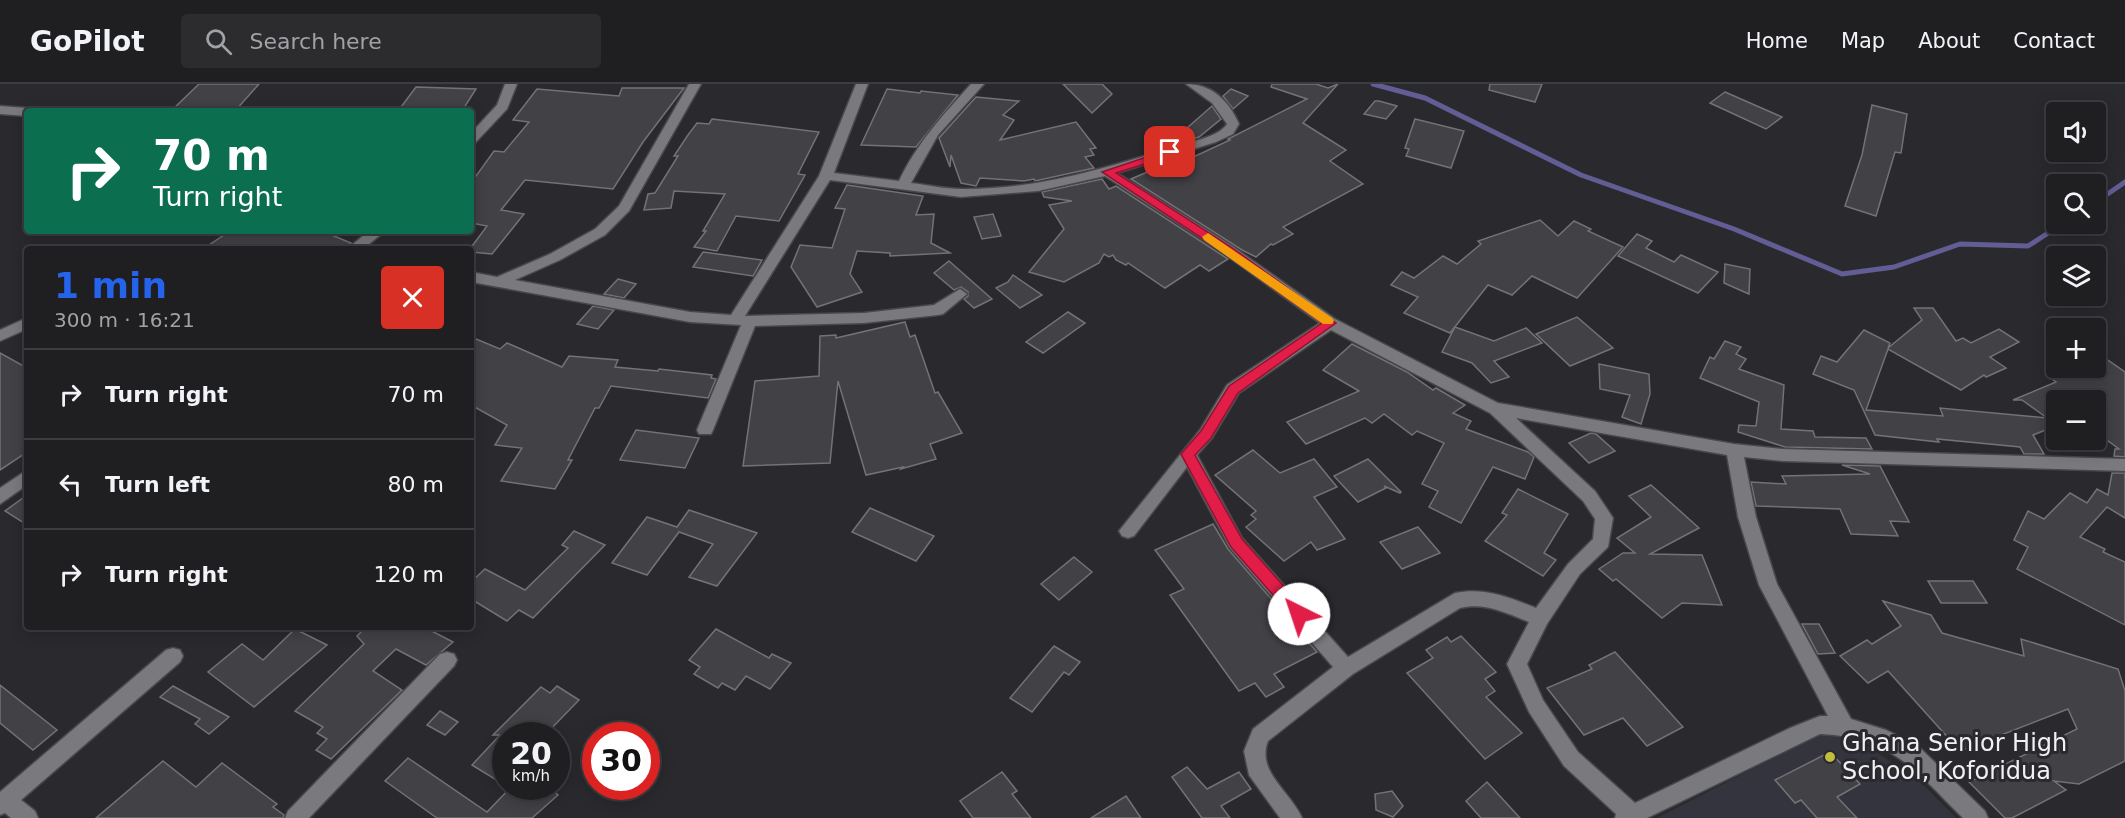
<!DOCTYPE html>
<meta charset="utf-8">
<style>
:root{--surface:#1f1f22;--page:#2c2c2f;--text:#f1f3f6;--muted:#a1a2a5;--line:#3c3d40;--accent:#2563eb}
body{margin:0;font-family:"DejaVu Sans",sans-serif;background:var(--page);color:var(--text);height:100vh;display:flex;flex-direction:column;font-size:22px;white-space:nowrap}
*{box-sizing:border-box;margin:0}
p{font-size:20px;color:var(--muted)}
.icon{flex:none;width:33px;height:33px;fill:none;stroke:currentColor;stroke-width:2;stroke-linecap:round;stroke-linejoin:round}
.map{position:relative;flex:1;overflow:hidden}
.drawer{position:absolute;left:24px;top:162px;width:450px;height:384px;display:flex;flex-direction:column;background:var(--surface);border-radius:6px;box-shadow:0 3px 15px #0003,0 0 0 2px var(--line)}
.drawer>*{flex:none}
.guide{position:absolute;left:24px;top:24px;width:450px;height:126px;border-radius:6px;box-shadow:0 3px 15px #0003,0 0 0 2px var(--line);background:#0b6e4f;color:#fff;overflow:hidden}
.fabs{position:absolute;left:2046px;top:18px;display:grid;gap:12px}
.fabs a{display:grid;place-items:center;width:60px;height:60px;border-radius:6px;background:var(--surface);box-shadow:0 3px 15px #0003,0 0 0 2px var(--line);font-size:30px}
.speed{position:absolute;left:492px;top:638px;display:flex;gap:12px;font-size:30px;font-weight:700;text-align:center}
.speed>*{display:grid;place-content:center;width:78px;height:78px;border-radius:50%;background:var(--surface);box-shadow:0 3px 15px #0003,0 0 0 2px var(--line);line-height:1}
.speed small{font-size:15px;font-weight:400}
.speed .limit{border:9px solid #d22;background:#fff;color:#111}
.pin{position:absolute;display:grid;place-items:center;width:51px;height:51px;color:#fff;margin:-26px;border-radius:12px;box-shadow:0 3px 9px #0006}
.me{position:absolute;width:66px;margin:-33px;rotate:319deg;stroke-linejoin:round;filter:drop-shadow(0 0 4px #0008)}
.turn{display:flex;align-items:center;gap:21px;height:126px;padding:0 30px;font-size:27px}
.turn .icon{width:78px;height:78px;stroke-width:2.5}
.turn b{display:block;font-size:42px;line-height:51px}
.round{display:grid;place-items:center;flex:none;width:63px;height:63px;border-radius:6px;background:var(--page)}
.headline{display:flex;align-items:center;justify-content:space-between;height:102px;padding:0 30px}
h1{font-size:36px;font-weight:600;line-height:45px;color:var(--accent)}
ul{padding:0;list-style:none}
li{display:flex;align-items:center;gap:18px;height:90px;padding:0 30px;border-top:2px solid var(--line)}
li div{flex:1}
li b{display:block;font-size:22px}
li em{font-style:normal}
header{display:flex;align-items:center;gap:36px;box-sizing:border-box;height:84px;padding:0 30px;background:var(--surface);border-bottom:2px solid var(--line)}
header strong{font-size:28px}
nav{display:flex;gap:33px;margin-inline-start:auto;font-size:21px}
.search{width:420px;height:54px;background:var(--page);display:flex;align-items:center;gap:15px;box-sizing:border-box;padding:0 21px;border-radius:6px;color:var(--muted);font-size:22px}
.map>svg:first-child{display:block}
.built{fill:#34343e}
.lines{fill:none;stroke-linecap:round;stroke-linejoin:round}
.stream{stroke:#625d95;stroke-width:5}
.building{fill:#414146;stroke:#727277;stroke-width:1.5}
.minor-casing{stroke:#48484b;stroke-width:3}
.minor{fill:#79797e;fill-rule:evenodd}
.route{fill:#e11d48;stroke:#92132f;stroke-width:1.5}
.slow{fill:#f59e0b}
.poi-dot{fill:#c3bd3e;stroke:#29292e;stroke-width:2}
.labels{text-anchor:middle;stroke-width:6;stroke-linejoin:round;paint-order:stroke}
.near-poi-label{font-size:24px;fill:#f1f1f4;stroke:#29292e;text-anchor:start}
</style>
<header>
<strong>GoPilot</strong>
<div class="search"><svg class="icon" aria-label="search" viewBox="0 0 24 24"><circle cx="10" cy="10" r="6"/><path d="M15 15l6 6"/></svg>Search here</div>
<nav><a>Home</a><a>Map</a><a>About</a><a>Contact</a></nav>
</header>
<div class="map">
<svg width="2125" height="734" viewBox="0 0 2125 734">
<rect width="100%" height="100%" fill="#29292e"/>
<path class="built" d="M1828,646L1846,648L1920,697L1956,734H1657Z"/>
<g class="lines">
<g class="stream">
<path d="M1373,0L1425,14L1581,91L1734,145L1842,190L1894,183L1960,160L2028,162L2062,140"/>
<path d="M2096,118L2125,98"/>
</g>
</g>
<g class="building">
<path d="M199,0H259L235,27H171Z"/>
<path d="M1063,0H1102L1112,10L1092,29Z"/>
<path d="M1272,0H1316L1328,4L1338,0L1303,39L1346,66L1330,77L1363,100L1283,143L1293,150L1273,161L1271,160L1256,173L1242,166L1131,95L1171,78L1174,82L1230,56L1228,55L1307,15L1271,3Z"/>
<path d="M1490,0H1542L1535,18L1489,6Z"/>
<path d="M416,3L476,5L462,27H398Z"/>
<path d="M622,4H684L643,58L613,105L525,96L501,126L524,130L492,170L471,168L470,165L487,142L471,139V99L494,67L504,68L529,38L513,36L537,5L619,12Z"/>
<path d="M887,5L920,9L921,7L958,11L916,63L861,61Z"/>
<path d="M1231,5L1248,12L1233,25L1223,12Z"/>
<path d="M1725,8L1782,33L1766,45L1710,19Z"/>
<path d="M976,13L1019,17L1003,31L1014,36L1000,56L1076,38L1096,64L1090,65L1094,71L1085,73L1094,84L1035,97L1034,95L1024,97L980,94L976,102L961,99L951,71L950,83L939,54Z"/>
<path d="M1375,17H1379L1397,22L1386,35L1364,30Z"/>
<path d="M1872,21L1907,30L1901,69L1895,68L1876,132L1845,122L1862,71Z"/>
<path d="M1212,22L1221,35L1199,53L1185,57L1179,51Z"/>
<path d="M712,35L819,48L798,90L805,91L779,137L736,132L717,167L694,163L706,147H703L725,110L674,107L671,124L644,126L648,110L655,109L678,72H674L688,51L697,39L709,40Z"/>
<path d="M1415,35L1464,47L1451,84L1406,72L1409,65L1405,64Z"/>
<path d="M1102,95L1109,105L1116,102L1228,175L1209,187L1200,181L1165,204L1128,179L1126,181L1116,176L1113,171L1109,173L1104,170L1099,179L1064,198L1029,188L1064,145L1049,121L1072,117L1044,113L1042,108Z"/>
<path d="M847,101L923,112L916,131L934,130L931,159L950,169L890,172V169L857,167L850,190L862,208L817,223L791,183L800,161L832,164L845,125L835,124Z"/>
<path d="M993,130L1001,152L982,155L974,133Z"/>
<path d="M1540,136L1558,152L1574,137L1591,145L1588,147L1623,163L1577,214L1532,192L1512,211L1488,201L1450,249L1404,229L1418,213L1391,201L1402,188L1414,194L1443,172L1457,180L1481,160L1478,157Z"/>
<path d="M230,147H322L351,159L345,165H203Z"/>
<path d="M1637,150L1652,157L1646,164L1674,178L1681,171L1718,188L1698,209L1618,172Z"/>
<path d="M703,168L762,176L753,192L693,183Z"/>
<path d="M949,177L992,215L974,224L964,215L968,212V208L961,203L954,206L934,189Z"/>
<path d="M1725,180L1750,185L1749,210L1724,199Z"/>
<path d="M1013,191L1042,211L1020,224L996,204L1008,198Z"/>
<path d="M618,195L636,200L624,214L604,210Z"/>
<path d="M593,222L614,226L598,245L577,240Z"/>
<path d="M1914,224H1933L1956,257L1963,254L1971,259L1999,245L2019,258L1990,273L2006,284L1986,293L1984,291L1961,306L1888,265L1866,326L1943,332L1940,324L2047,334L2022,316H2013L2056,298L2046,291L2065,284H2096V268L2125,288V373L2114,372L2115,365H2119L2096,348V316H2056V342L2033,351L2044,370H2024L2020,363L1937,355L1939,358L1875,351L1854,306L1813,290L1821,272L1837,278L1864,246L1890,259L1888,264L1922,236Z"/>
<path d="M1068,228L1085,239L1043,269L1026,258Z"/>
<path d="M1577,233L1613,264L1570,282L1536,250Z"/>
<path d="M905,238L910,253L915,251L935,309L938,308L962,349L930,360L936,375L901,385L903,383L866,391L838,297L830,379L743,382L755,297L819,292L820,252L836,251V254Z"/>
<path d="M1455,243L1494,257L1526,244L1542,259L1494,277L1509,293L1491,299L1472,279L1442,268Z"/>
<path d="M471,253L500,265L507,259L562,283L569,272L618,276L615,283L658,287L659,285L712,291L711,294L716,295L708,314L611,302L599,324H595L568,376H572L555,405L501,397L522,364L495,361L507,341L471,321Z"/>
<path d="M1725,257L1741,263L1736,270L1746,275L1739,285L1784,301L1781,345L1813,347L1815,353L1866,354L1872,365L1785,363L1738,348L1739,341L1756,342L1759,318L1700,294L1710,273L1714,275Z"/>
<path d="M1352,260L1407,288L1433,306L1436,304L1465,321L1453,329L1471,337L1466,345L1528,368L1534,373L1525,395L1493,383L1461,439L1429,423L1438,407L1422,400L1444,359L1417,347L1412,351L1384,330L1372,339L1365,334L1306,360L1287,338L1359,307L1323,286Z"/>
<path d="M0,269L27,284V368L0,386Z"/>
<path d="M1599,280L1649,290L1650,310L1641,340L1622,333L1630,311L1600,305Z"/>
<path d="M636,346L699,354L685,384L620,376Z"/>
<path d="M1591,349L1596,350L1615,367L1589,379L1569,359Z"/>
<path d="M1253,366L1280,389L1314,375L1337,403L1314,413L1345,455L1317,466L1311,458L1284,477L1246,443L1256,435L1251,431L1256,427L1215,391Z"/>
<path d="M1368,375L1401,408L1400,409L1384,402L1386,404L1358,418L1334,392Z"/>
<path d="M1842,381L1880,382L1909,438L1890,437L1898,452L1851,450L1840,425L1756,422L1751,398L1786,400L1782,392L1870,390Z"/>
<path d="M2112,389H2125V434L2107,423L2080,453L2105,465L2103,468L2125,478V541L2017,485L2028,463L2014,456L2028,427L2044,435L2070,409L2087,419L2097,405L2108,411Z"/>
<path d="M1651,401L1699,444L1650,470L1702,471L1722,521L1682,519L1662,534L1616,495L1613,497L1599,485L1623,469H1635L1617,454L1651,433L1629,412Z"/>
<path d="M1518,405L1568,430L1544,469L1556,476L1543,492L1485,457L1507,431L1502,429Z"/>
<path d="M27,411V441L5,427Z"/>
<path d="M870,424L934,452L916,477L852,448Z"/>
<path d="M689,426L757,449L717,502L689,493L713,460L679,448L647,491L612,479L647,433L677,443Z"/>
<path d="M1213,440L1228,465L1317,568L1274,590L1284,603L1266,613L1255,599L1239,607L1170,511L1184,505L1155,466Z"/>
<path d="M1418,443L1440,469L1402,485L1380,458Z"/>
<path d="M574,447L605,461L533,534L519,526L507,537L471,515V498L485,485L525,506L568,464L562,461Z"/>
<path d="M1074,473L1092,488L1059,516L1041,500Z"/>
<path d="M1928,497H1973L1987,519H1941Z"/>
<path d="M1883,517L1931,531L1942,549L2024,572L2021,555L2118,585L2125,607V677L2079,700L2054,697L2066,706L2012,734H2005L1969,698L2077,645L2068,625L1960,667L1888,587L1868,599L1840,572L1867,556L1872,560L1901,542Z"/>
<path d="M1802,540H1819L1835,569L1818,570Z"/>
<path d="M366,543H424L453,558L426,581L396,565L373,587L402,606L331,675L316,666L327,655L317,649L323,643L295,627L364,560L357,552Z"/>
<path d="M295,545L327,561L254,623L208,588L242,560L263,576Z"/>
<path d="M716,545L769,574L772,570L791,579L770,605L746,592L735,606L722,599L718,604L694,590L700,583L689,576Z"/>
<path d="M1461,552L1496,588L1485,595L1495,607L1486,613L1522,649L1485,675L1407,589L1433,574L1426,566L1447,553L1451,558Z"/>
<path d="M1054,562L1080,578L1069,591L1064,588L1032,628L1010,614Z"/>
<path d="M1615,568L1683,643L1647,662L1623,634L1584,651L1547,604L1592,585L1589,581Z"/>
<path d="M0,601L57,646L33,666L0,639Z"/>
<path d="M173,602L229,633L209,650L195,640L200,635L160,613Z"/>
<path d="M557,602L579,616L545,651H506V702L472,681L500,651H493L541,603L550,609Z"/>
<path d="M440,627L458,638L445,651L427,641Z"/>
<path d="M1830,668L1860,700L1837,713L1857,734H1817L1801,716L1795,719L1775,696Z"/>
<path d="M408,674L487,728L512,702H549L558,711L532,734H437L385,697Z"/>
<path d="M163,677L196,703L222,679L277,720L273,723L284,731L283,734H96Z"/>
<path d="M1187,683L1207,705L1239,688L1251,705L1221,722L1230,734H1202L1172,693Z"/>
<path d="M1002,688L1017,707L1012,710L1031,734H973L960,717Z"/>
<path d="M1487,698L1520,734H1481L1466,717Z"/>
<path d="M1392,707L1403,722L1393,733L1376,726L1375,710Z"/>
<path d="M1126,712L1141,734H1091Z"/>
</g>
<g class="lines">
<g class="minor-casing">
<g id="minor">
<path d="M505,0H517L507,25L475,59L471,60V49L497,21Z"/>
<path d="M689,0H701L629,127L605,151L560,176L515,196L690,228L731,231L819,92L856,0H868L834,89L899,97C917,59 943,31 971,0H984L938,51L911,99C928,101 945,105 961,105C1034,106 1104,85 1173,63C1188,58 1218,54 1227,40L1212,19L1186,0C1212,0 1229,17 1239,40L1233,50L1216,58L1117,89L1232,162L1335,235L1498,319L1734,360L1782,365L2125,375V387L1782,377L1744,373L1756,433L1777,500L1851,635L1886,646L1917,661L1985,727L1988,734H1963C1915,687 1893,653 1820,650L1647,734H1615L1616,730L1564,682L1529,628L1507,580L1529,538C1506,529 1485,518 1460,524L1353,590L1268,657C1256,688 1291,708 1302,734H1280L1249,691L1244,667L1253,645L1333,583L1230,464L1187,383L1134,452L1128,454L1122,452L1119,447L1200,346L1227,301L1320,239L1222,168L1105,92L1038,107L961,113L830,96L745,232L864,229L934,221L960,205L967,210L943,230L938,231L864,239L755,242L713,346L711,350H699L697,346L741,241L690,238L471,198V188L497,193L550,170L595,145L619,122ZM1331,246L1490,329L1583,417L1595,435L1593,455L1568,480L1536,524C1509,513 1484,503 1455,509L1348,573L1242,454L1197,371L1212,354L1239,309ZM1516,334L1727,371L1738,433L1759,501L1828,632H1820L1790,644L1635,719L1578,668L1543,616L1527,580L1547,540L1580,490L1608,463L1613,434L1595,407Z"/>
<path d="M0,22L27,24L32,27H27V32L0,30Z"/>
<path d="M369,147H385L363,165H347Z"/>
<path d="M22,236L27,237V245L0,257V246Z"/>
<path d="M27,386V401L0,420V404Z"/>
<path d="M173,564L180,566L183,572L180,578L21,716L35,727L38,734H11L5,729L0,731V708L166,566Z"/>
<path d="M447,568L454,570L457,576L454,582L309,734H285L288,727L440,570Z"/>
</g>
</g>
<use href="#minor" class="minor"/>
</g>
<path class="route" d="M1170,65L1175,68L1173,71L1116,89L1231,163L1336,239L1238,309L1211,354L1195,371L1242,455L1305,526L1307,530L1305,535L1299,537L1294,535L1231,463L1181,370L1201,347L1229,302L1322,239L1223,168L1102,88Z"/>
<path class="slow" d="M1208,149L1332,234L1334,237L1332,240H1323L1204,156L1202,153Z"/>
<circle class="poi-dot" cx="1830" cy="673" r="6"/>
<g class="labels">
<g class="near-poi-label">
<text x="1842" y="667">Ghana Senior High<tspan x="1842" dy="28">School, Koforidua</tspan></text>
</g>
</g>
</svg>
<div class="fabs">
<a><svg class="icon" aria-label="sound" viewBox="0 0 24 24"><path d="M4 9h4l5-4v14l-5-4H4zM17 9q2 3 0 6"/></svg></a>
<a><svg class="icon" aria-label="search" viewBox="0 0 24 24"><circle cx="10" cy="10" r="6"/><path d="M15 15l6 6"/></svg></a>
<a><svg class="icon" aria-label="layers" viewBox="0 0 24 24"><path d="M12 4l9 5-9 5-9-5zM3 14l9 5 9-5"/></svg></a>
<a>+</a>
<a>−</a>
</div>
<div class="speed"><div>20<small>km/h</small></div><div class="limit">30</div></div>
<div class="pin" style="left:1170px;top:68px;background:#d93025"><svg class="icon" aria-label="arrive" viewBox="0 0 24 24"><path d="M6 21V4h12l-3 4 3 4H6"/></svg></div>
<svg class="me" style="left:1299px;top:530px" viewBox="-20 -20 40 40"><circle r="19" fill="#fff"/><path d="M0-13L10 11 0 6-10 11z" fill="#e11d48"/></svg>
<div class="guide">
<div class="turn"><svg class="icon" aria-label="right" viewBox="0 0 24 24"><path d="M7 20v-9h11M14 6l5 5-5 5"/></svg><div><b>70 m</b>Turn right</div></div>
</div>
<section class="drawer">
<div class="headline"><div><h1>1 min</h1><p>300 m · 16:21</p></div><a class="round" style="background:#d93025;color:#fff"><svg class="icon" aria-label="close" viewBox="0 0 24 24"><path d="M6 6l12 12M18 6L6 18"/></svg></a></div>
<ul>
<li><svg class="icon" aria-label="right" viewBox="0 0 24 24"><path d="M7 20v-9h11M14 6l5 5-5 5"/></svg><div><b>Turn right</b></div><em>70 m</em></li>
<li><svg class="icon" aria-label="left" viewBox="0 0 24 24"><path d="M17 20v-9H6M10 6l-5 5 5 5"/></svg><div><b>Turn left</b></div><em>80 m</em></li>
<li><svg class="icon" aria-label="right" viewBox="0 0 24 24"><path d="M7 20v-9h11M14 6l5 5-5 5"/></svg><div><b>Turn right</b></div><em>120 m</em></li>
</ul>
</section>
</div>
